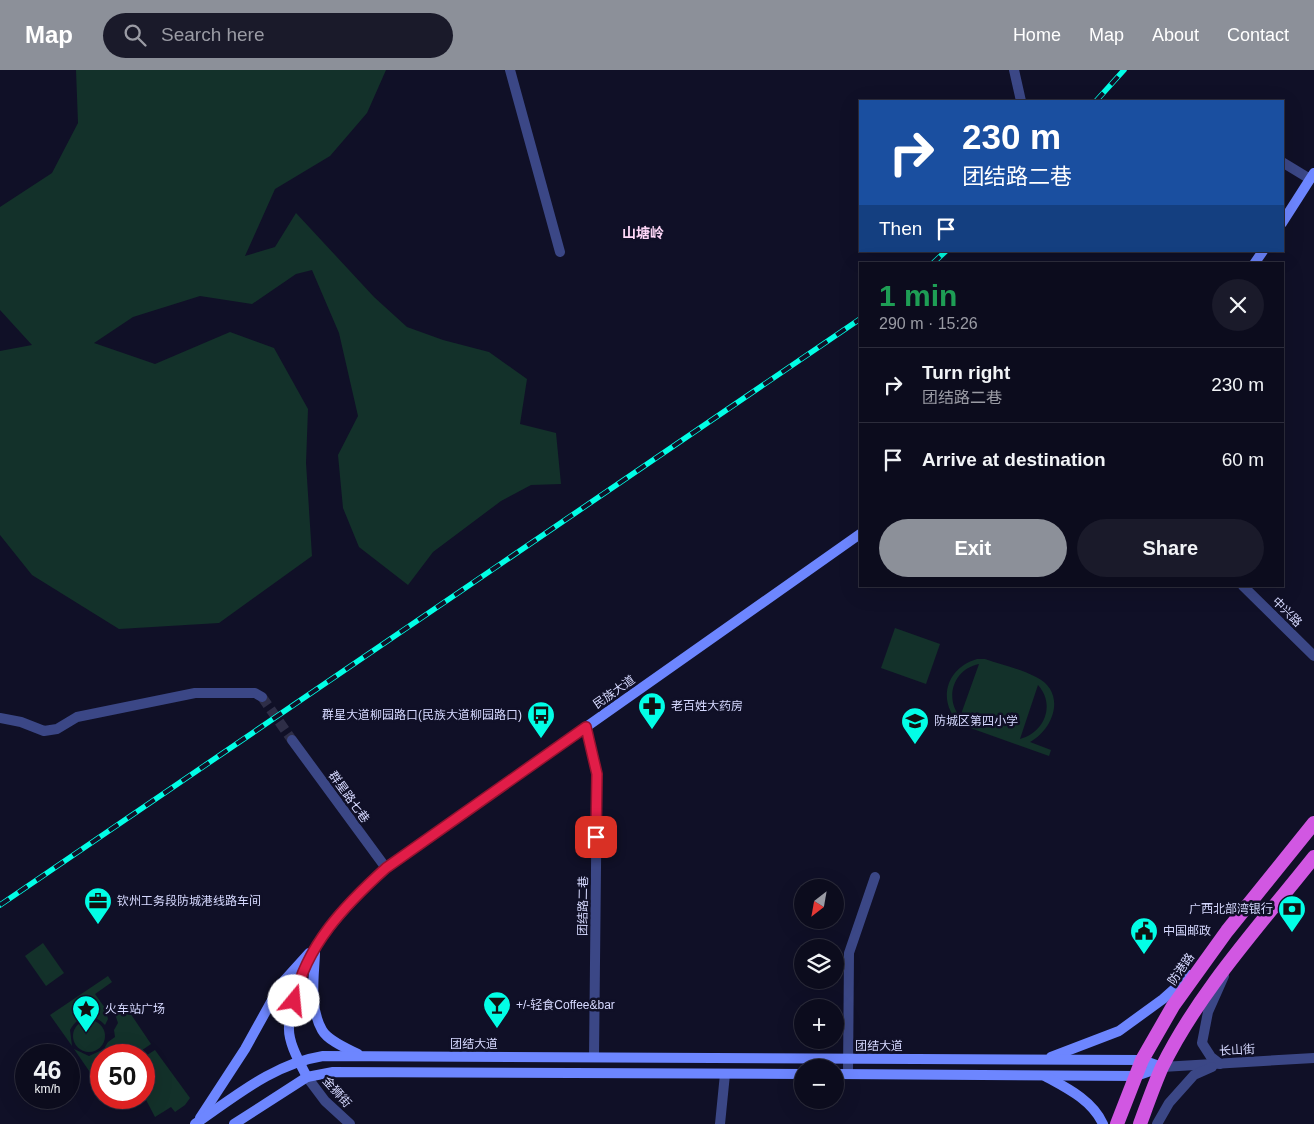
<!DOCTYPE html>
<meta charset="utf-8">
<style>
:root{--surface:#0c0c1d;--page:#1a1a2a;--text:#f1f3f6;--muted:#9a9ba4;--line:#2c2c3b;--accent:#8c9099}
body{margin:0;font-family:Arial,"Noto Sans SC",sans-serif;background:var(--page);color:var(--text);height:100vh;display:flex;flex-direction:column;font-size:19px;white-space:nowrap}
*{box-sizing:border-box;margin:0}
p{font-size:16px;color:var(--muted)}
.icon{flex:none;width:28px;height:28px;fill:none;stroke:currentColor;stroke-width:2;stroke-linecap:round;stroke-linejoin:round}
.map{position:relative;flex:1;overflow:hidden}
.sheet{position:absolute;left:859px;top:192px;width:425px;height:325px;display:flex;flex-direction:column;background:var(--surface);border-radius:0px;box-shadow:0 5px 20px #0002,0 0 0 1px var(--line)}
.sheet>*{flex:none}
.hud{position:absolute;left:859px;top:30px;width:425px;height:152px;border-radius:0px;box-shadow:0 5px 20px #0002,0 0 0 1px var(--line);background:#1a4fa0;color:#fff;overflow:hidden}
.needle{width:32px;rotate:211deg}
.fabs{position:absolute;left:794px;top:809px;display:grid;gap:10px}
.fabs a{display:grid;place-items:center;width:50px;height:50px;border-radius:50%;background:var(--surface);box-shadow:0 5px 20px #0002,0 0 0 1px var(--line);font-size:25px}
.speed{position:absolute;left:15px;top:974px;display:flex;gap:10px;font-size:25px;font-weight:700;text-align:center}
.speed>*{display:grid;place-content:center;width:65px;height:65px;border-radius:50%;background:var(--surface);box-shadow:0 5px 20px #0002,0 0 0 1px var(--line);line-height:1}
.speed small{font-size:12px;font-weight:400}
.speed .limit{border:8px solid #d22;background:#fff;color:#111}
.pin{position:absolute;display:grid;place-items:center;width:42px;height:42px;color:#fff;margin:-21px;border-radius:10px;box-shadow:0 2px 8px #0006}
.me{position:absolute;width:55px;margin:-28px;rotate:17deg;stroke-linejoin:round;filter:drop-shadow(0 0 4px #0008)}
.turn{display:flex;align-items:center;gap:18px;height:105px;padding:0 20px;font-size:22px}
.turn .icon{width:65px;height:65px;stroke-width:2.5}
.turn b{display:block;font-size:35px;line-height:42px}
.then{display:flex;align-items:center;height:48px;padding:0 20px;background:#0003;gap:10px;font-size:19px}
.round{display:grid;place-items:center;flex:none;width:52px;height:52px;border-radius:26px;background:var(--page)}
.summary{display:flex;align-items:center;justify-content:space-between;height:85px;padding:0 20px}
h1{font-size:30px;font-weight:700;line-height:38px;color:#1e9e55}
.action{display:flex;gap:10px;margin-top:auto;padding:10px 20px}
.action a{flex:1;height:58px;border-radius:30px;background:var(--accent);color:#fff;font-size:20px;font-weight:700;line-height:58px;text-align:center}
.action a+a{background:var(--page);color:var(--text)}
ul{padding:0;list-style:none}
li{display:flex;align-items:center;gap:15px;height:75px;padding:0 20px;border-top:1px solid var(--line)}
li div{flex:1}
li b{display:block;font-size:19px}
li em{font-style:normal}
header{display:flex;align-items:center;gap:30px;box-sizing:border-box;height:70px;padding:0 25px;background:var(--accent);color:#fff}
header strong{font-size:24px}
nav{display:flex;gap:28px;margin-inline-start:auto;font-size:18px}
.search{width:350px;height:45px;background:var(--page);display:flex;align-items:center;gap:12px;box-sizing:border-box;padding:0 18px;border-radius:28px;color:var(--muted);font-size:19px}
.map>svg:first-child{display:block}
.green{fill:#13312a;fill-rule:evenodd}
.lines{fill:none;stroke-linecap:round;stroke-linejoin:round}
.minor-tunnel{stroke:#2e2e47;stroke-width:10;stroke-dasharray:10 5;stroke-linecap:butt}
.minor{stroke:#3b4786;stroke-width:10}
.secondary{stroke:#6d86ff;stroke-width:10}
.trunk{stroke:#d157e2;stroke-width:14}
.rail-casing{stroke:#02fee6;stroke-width:5.5}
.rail{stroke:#101027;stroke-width:4;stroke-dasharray:11;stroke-linecap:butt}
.route-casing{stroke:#92132f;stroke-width:12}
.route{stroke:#e11d48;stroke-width:9}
.labels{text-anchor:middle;stroke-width:5;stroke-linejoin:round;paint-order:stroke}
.street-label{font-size:12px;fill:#d6d9ff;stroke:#101027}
.poi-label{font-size:12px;fill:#d6d9ff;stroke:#101027;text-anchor:start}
.neighbourhood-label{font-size:14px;font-weight:bold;fill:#ffd8f8;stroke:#101027}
</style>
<header>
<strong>Map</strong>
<div class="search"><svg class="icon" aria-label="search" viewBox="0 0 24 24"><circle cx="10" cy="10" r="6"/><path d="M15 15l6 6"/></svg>Search here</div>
<nav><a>Home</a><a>Map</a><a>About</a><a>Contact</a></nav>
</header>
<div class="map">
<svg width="1314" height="1054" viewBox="0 0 1314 1054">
<rect width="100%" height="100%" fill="#101027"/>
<g class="green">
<path d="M76,0H386L367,43L330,86L275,119L245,186L275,177L296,143L374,227L407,257L443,270L489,282L527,309L520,354L556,363L561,414L531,415L501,431L433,482L408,515L359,477L343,438L338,385L358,346L339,263L312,200L296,204L252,234L200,226L133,247L94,273L155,294L230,262L274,278L308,339L306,393L312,486L219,553L119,559L32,505L0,465V281L32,275L0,240V137L52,103L78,53Z"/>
<path d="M895,558L940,574L926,614L881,598Z"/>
<path d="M977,589H985C1002,595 1021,599 1036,607C1067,622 1054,659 1030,672L1051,680L1049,686L962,655C936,634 945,598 977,589ZM979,594L960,647C944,627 954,599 979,594ZM1038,615C1056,635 1044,663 1020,669Z"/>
<path d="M43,873L64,903L46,916L25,886Z"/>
<path d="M108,906L112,912L95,924L105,938L108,949L105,955C93,942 78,945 70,960L72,976L50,945Z"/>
<path d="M124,934L151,974L135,985H107L105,977L108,972L115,967L114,960L118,953L114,941Z"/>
<circle cx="89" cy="966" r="16"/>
<path d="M74,979L89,986L102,980L101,1008L96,1011Z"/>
<path d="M155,980L190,1028L185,1035L175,1042L171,1037L155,1047L144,1026V987Z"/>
</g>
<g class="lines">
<path class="minor-tunnel" d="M262,627L292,670"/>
<g class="minor">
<path d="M510,0L560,182"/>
<path d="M1014,0L1021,31"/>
<path d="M1282,92L1310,109"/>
<path d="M1243,516L1314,586"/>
<path d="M0,648L21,652L44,661L57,659L77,647L195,623H255L262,627"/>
<path d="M586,657L597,704L594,987"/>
<path d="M292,670L386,798"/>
<path d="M1220,994L1211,987L1202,973L1208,942L1224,906"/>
<path d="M1162,997L1314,988"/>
<path d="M848,1004L849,883L875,807"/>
<path d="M307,1007L325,1031L350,1054"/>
<path d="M720,1054L725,1004"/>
<path d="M1157,1054L1169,1033L1194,1005L1212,997"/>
</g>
<g class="secondary">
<path d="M1282,153L1314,103"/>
<path d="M1254,194L1263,181"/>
<path d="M315,883C314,908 309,937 322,960C328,971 348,979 358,984"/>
<path d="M1051,987L1119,961L1163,929L1190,905"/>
<path d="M835,1004L1136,1006L1162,997"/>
<path d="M1045,1006C1067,1018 1092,1030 1103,1054"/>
<path d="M307,1007C300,993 288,973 289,957C292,891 340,840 386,798L860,464"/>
<path d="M200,1048L245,979L281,914L309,883"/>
<path d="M195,1054C236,1026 273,994 323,986L1142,990L1162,997"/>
<path d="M234,1054L307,1007L333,1002L802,1004"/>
</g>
<g class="trunk">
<path d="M1117,1054L1142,990L1173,936L1227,861L1314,753"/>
<path d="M1140,1054C1147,1035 1154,1015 1162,997C1200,920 1261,854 1314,787"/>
</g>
<g class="rail-casing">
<g id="rail">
<path d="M1096,31L1124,0"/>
<path d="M932,194L946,181"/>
<path d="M0,835L860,249"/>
</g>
</g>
<use href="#rail" class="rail"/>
</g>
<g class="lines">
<g class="route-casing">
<path id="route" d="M294,931C306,875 345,835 386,798L586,657L597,704L596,767"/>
</g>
<use href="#route" class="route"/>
</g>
<defs>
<g id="pharmacy-pin" transform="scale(1.4375)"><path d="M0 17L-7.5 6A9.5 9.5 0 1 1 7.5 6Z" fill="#02fee6" stroke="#101027"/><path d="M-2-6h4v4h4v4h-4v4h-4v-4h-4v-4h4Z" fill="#111"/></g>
<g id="bus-pin" transform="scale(1.4375)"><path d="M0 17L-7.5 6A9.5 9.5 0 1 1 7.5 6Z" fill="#02fee6" stroke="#101027"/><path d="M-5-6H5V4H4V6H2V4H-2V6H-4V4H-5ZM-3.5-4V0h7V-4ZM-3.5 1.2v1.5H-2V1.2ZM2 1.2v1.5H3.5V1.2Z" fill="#111"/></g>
<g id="school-pin" transform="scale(1.4375)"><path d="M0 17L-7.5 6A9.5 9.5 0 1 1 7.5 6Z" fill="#02fee6" stroke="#101027"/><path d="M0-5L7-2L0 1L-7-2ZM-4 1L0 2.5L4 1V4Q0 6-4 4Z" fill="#111"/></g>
<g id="office-pin" transform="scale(1.4375)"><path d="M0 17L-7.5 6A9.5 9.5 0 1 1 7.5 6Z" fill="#02fee6" stroke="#101027"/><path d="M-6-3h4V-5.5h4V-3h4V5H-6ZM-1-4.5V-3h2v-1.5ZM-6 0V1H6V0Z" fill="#111"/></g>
<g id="bank-pin" transform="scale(1.4375)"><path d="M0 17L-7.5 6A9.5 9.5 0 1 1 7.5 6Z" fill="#02fee6" stroke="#101027"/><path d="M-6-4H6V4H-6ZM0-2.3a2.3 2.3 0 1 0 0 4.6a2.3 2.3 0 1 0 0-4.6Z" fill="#111"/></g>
<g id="civic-pin" transform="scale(1.4375)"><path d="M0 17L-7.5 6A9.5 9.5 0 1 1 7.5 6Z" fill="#02fee6" stroke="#101027"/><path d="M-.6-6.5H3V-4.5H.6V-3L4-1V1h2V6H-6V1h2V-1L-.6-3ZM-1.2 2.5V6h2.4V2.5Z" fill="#111"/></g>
<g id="bar-pin" transform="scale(1.4375)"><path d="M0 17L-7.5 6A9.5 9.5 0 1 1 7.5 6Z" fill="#02fee6" stroke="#101027"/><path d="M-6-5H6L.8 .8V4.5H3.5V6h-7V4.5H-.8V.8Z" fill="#111"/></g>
<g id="sight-pin" transform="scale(1.4375)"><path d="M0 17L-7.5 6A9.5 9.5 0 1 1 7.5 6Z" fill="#02fee6" stroke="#101027"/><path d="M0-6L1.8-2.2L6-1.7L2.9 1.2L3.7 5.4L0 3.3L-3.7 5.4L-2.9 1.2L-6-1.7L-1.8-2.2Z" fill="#111"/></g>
</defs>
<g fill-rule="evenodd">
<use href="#pharmacy-pin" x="652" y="636"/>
<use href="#bus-pin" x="541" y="645"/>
<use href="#school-pin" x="915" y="651"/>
<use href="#office-pin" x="98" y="831"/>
<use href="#bank-pin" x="1292" y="839"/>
<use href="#civic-pin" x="1144" y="861"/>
<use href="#bar-pin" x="497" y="935"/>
<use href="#sight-pin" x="86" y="939"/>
</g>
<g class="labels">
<g class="street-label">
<text transform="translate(1287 542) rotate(45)" y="4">中兴路</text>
<text transform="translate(614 622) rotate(-35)" y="4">民族大道</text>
<text transform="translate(349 727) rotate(54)" y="4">群星路七巷</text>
<text transform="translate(583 836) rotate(-89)" y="4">团结路二巷</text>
<text transform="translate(1181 899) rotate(-55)" y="4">防港路</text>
<text x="474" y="978">团结大道</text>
<text x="879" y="980">团结大道</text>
<text transform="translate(1237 980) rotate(-3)" y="4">长山街</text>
<text transform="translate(337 1022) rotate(48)" y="4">金狮街</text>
</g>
<g class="poi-label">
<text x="671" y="640">老百姓大药房</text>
<text x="522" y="649" text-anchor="end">群星大道柳园路口(民族大道柳园路口)</text>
<text x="934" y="655">防城区第四小学</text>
<text x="117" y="835">钦州工务段防城港线路车间</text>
<text x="1273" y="843" text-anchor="end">广西北部湾银行</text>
<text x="1163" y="865">中国邮政</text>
<text x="516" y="939">+/-轻食Coffee&amp;bar</text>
<text x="105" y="943">火车站广场</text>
</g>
<g class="neighbourhood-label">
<text x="643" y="168">山塘岭</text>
</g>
</g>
</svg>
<div class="fabs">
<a><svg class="needle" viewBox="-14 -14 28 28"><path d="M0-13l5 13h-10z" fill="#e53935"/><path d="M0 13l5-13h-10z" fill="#9a9ba4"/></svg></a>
<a><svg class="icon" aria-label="layers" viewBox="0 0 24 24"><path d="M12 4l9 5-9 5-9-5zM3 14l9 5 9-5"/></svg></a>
<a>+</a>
<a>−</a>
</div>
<div class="speed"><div>46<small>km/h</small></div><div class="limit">50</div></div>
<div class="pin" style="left:596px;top:767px;background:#d93025"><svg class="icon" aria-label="arrive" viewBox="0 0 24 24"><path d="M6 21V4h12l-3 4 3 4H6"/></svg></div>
<svg class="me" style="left:294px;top:931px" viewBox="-20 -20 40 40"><circle r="19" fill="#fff"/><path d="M0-13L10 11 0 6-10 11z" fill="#e11d48"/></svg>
<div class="hud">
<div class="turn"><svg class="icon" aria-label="right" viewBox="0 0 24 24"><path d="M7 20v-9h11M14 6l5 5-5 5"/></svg><div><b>230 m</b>团结路二巷</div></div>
<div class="then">Then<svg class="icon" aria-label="arrive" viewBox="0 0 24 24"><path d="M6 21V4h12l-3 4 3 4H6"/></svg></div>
</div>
<section class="sheet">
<div class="summary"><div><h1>1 min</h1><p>290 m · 15:26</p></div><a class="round"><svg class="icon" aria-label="close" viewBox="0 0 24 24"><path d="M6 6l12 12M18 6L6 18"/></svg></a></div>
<ul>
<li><svg class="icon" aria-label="right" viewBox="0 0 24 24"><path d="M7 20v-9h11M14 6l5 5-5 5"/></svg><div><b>Turn right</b><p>团结路二巷</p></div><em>230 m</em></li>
<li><svg class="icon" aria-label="arrive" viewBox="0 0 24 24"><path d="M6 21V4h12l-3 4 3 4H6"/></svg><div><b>Arrive at destination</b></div><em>60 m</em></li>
</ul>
<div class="action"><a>Exit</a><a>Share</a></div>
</section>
</div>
